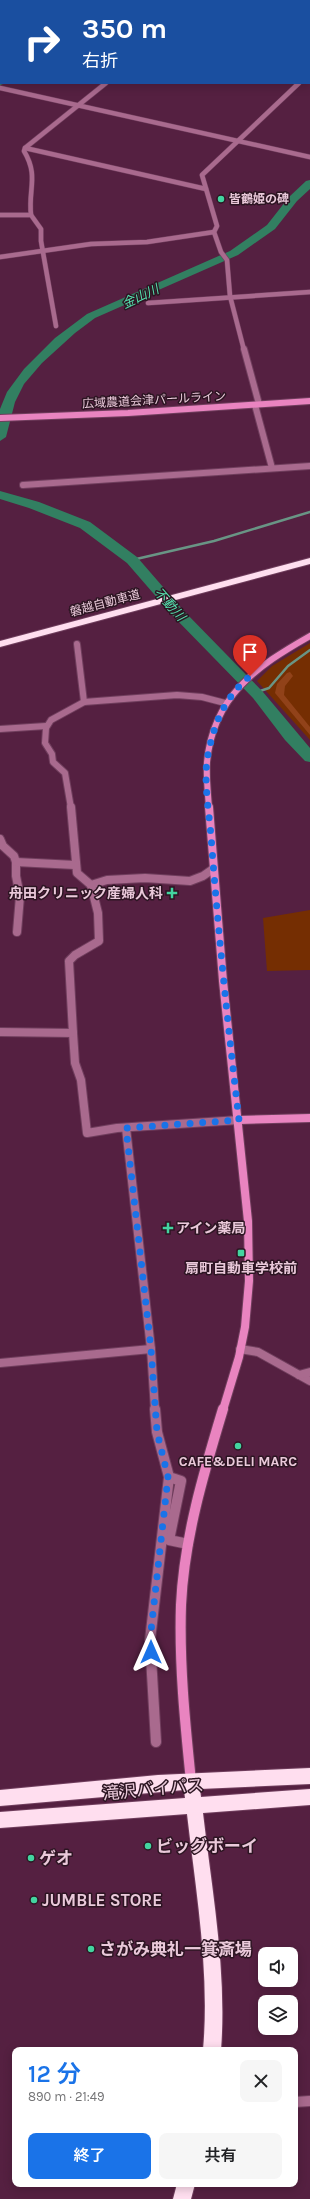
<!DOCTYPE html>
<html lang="ja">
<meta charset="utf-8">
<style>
:root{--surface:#fff;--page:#f6f6f6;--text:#202124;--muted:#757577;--accent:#1a73e8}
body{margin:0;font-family:Karla,"Noto Sans JP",sans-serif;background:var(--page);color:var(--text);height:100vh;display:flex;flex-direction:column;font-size:15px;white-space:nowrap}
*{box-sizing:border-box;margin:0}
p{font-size:13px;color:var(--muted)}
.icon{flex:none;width:22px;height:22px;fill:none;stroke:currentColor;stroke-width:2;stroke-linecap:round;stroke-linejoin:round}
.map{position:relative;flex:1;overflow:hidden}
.details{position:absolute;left:12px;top:2047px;width:286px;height:140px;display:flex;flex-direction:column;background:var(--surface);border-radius:8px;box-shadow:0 2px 10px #0003}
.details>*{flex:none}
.top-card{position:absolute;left:0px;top:0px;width:310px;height:84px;box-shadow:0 2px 10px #0003;background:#1a4fa0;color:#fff;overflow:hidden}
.buttons{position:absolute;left:258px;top:1947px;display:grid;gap:8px}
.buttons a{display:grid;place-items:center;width:40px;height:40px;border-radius:8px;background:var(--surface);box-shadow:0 2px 10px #0003;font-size:20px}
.pin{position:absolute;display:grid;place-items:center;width:34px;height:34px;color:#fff;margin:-41px -17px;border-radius:50% 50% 50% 0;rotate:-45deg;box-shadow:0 0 4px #0007}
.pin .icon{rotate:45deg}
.me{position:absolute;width:44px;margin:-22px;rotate:0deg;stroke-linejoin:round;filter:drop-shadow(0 0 3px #0008)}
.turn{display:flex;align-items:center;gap:14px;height:84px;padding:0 16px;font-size:18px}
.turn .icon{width:52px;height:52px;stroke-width:2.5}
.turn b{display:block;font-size:28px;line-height:34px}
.round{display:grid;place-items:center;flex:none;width:42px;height:42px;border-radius:8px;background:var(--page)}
.headline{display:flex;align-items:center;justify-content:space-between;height:68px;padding:0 16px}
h1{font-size:24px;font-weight:600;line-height:30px;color:var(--accent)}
.primary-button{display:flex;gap:8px;margin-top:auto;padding:8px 16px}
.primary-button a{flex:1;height:46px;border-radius:8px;background:var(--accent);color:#fff;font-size:16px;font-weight:600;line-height:46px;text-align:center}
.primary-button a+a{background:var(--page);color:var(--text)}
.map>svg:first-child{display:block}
.green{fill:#752e02}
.forest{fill:#914219}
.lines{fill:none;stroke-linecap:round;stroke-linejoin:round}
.stream{stroke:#699585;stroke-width:2.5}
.river{fill:#327f61;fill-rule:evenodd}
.street-far3-casing{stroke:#703e5d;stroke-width:5.5}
.street-far2-casing{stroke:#703e5d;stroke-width:8}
.street-far1-casing{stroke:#703e5d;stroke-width:10}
.street-casing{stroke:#703e5d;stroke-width:12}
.secondary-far2-casing{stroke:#703e5d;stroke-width:8}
.secondary-far1-casing{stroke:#703e5d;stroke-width:10}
.secondary-casing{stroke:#703e5d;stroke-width:12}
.highway-casing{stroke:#703e5d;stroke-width:2}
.street-far3{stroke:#a96a8e;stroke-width:4.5}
.street-far2{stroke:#a96a8e;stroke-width:6}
.street-far1{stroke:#a96a8e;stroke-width:8}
.street{stroke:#a96a8e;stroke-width:10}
.secondary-far2{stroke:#e984c0;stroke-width:6}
.secondary-far1{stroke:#e984c0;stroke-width:8}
.secondary{stroke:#e984c0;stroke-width:10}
.highway{fill:#ffdeef;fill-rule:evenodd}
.route{stroke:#1a73e8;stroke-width:7;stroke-dasharray:0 12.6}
.poi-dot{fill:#43d4a0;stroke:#2c1522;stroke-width:1.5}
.labels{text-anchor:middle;stroke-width:3;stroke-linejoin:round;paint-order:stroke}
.far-poi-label{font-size:12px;font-weight:bold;fill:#eac9da;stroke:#2c1522;text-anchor:start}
.far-street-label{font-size:12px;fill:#eac9da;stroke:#2c1522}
.far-water-label{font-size:13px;font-style:italic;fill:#55e1ad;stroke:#2c1522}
.poi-label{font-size:14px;font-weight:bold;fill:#eac9da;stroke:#2c1522}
.near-street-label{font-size:17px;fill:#eac9da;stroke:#2c1522}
.near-poi-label{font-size:17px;font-weight:bold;fill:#eac9da;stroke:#2c1522;text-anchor:start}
</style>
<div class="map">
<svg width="310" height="2199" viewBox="0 0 310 2199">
<rect width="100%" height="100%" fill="#552041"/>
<g class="green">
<path d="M310,643V740L257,681L272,666Z"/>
<path d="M310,910V970L267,971L263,918Z"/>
</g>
<path class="forest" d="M290,672L293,676L285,686L284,695L310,727V735L275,693L277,684L287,673Z"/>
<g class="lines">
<g class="stream">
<path d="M132,560L214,541L310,512"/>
<path d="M254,693L269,688L288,666L310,650"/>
</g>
<g class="river">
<path d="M104,0H114L103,1Z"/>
<path d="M0,78L1,83L3,84L0,85Z"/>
<path d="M310,180V189L297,201L275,229L238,255L95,318L75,333L42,363L24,384L15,402L6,437L0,441V409L7,392L24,369L55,338L87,314L230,251L267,225L289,197L306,181Z"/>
<path d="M0,491L39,502L90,522L137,557L183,610L263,692L310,748V762L305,761L285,740L253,698L173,616L127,563L80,528L29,508L0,499Z"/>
</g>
<g class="street-far3-casing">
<g id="street-far3">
<path d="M206,1L208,0"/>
<path d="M0,88L310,157"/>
<path d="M25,148L206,189"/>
<path d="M0,215H31L41,229V241L56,326"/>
<path d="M31,215C28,189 39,176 24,151L25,148L106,83"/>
<path d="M0,257L91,244L147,242L214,232"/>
<path d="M148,303L310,292"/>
<path d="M244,350L230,296L227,260L221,252L214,232L217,226L202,175L299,83"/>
</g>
</g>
<g class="street-far2-casing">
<g id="street-far2">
<path d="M244,349L259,404"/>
<path d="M255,405L272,468"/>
<path d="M23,485L310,466"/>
<path d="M77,644L84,702"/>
<path d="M0,729L46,726"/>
<path d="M71,808L65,773L53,762L52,754L45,743L46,728L51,720L84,702L177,695L202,697L225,703"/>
</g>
</g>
<g class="street-far1-casing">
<g id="street-far1">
<path d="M71,807L77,873L91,885"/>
<path d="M0,839L3,846L14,856L16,862V876L20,896L17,932"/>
<path d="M16,862L75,865"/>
<path d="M0,1032L73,1033L75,1063L81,1080L87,1133L117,1128L239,1120"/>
<path d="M73,1033L69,961L75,955L99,941L98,913L91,885L107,880L145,878L190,881L203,876L213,869"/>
<path d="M126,1128L151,1349L155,1410"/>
<path d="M240,1349L258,1352L310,1381"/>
<path d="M0,1363L151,1349"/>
<path d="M299,1375L310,1372"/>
</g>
</g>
<g class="street-casing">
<g id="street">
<path d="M155,1409L157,1432L169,1477L181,1481L169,1540L188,1544"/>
<path d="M156,1742L150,1640L169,1477"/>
<path d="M295,2102L310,2101"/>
</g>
</g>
<g class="secondary-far2-casing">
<g id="secondary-far2">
<path d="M0,418L128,413L310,401"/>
<path d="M209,808C208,793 206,777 207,762C213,696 257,666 310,636"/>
</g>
</g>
<g class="secondary-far1-casing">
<g id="secondary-far1">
<path d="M209,807L223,981L248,1221L249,1281L245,1327L239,1357L223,1410"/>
<path d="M239,1120L310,1118"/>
</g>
</g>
<g class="secondary-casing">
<path id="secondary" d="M191,1781C185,1723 179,1663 181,1605C184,1538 204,1472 223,1409"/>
</g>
<g class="highway-casing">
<g id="highway">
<path d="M310,558V564L0,647V641Z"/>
<path d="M310,1768V1784L200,1789L201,1797L310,1789V1805L203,1813C212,1891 227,1971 221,2050H203C210,1972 196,1892 187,1814L0,1828V1812L185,1798L184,1790L0,1806V1790L158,1775Z"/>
<path d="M177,2184H195L191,2199H173Z"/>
</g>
</g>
<use href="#street-far3" class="street-far3"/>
<use href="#street-far2" class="street-far2"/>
<use href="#street-far1" class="street-far1"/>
<use href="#street" class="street"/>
<use href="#secondary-far2" class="secondary-far2"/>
<use href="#secondary-far1" class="secondary-far1"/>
<use href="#secondary" class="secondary"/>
<use href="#highway" class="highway"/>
</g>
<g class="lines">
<path class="route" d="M151,1652L150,1640L168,1477L157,1432L151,1349L126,1128L239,1120C228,1026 218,931 211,836C209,813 204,783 207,760C213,726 223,699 250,676"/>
</g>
<g class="poi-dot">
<circle cx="221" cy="199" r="4"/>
<path d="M170 887h4v4h4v4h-4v4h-4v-4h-4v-4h4z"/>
<path d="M166 1222h4v4h4v4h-4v4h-4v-4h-4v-4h4z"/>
<rect x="237" y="1249" width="8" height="8" rx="2"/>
<circle cx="238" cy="1446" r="4"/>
<circle cx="148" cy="1846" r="4"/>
<circle cx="31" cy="1858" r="4"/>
<circle cx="34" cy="1900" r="4"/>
<circle cx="91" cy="1949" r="4"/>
</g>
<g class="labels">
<g class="far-poi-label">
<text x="229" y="203">皆鶴姫の碑</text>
</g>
<g class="far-street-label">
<text transform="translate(154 400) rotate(-3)" y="4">広域農道会津パールライン</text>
<text transform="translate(105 603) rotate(-15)" y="4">磐越自動車道</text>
</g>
<g class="far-water-label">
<text transform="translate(140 296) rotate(-25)" y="5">金山川</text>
<text transform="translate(170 604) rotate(48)" y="5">不動川</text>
</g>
<g class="poi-label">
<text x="163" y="898" text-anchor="end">舟田クリニック産婦人科</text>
<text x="176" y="1233" text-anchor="start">アイン薬局</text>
<text x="241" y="1273">扇町自動車学校前</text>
<text x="238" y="1466">CAFE&amp;DELI MARC</text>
</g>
<g class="near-street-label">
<text transform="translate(153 1789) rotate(-5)" y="6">滝沢バイパス</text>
</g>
<g class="near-poi-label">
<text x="156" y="1852">ビッグボーイ</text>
<text x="39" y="1864">ゲオ</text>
<text x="42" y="1906">JUMBLE STORE</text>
<text x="99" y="1955">さがみ典礼一箕斎場</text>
</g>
</g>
</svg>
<div class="buttons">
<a><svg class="icon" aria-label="sound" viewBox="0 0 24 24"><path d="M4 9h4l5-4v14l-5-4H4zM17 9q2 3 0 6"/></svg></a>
<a><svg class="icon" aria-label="layers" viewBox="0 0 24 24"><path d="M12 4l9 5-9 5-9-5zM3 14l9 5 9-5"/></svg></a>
</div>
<div class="pin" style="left:250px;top:676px;background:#d93025"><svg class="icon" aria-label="arrive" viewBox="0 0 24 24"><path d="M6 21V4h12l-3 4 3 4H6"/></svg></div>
<svg class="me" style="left:151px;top:1652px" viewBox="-20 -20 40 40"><path d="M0-17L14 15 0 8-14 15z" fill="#1a73e8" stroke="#fff" stroke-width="4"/></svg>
<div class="top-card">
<div class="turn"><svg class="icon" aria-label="right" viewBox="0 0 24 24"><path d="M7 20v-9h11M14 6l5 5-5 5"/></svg><div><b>350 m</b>右折</div></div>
</div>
<section class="details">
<div class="headline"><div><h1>12 分</h1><p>890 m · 21:49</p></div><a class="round"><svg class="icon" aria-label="close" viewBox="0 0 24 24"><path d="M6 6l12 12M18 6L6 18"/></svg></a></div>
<div class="primary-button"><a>終了</a><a>共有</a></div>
</section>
</div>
